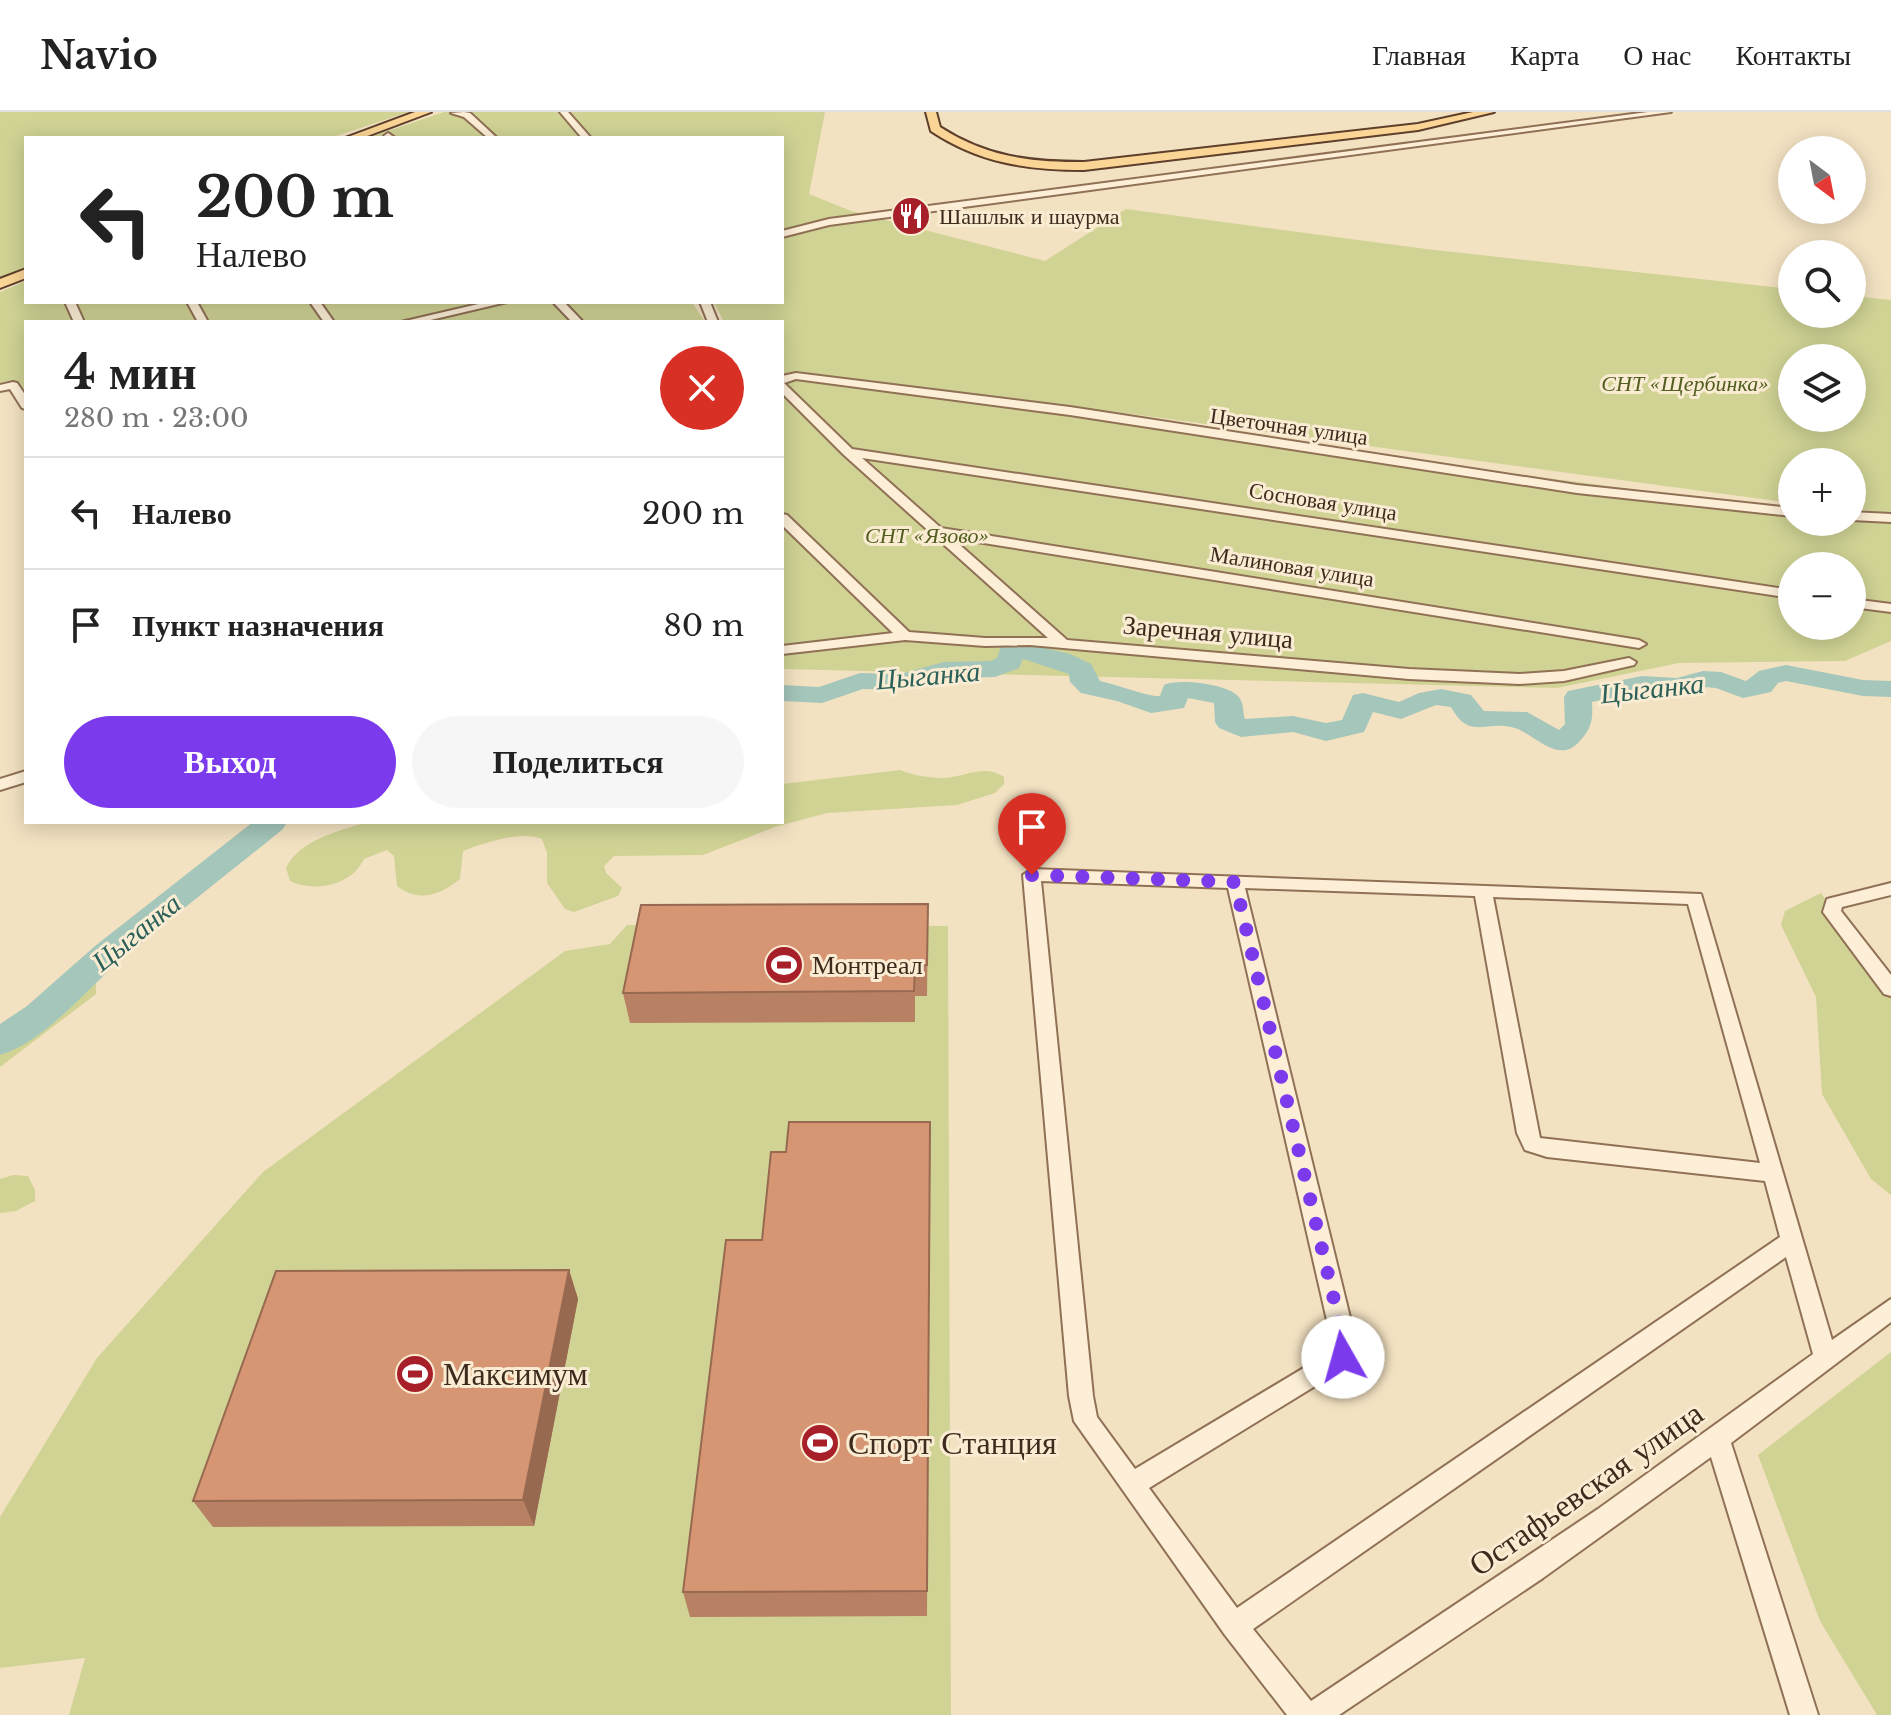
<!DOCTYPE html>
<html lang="ru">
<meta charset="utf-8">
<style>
:root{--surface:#fff;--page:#f6f6f6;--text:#222;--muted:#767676;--line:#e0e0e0;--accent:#7c3aed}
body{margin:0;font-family:"Libre Baskerville",serif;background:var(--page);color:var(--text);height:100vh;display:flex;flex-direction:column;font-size:30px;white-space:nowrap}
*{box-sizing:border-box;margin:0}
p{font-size:26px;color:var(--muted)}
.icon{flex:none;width:44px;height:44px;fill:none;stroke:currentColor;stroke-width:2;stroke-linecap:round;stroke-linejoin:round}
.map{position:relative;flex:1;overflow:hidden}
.sheet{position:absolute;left:24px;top:208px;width:760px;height:504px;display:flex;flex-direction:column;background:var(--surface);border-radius:0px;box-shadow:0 4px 20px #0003}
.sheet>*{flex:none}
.guide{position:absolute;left:24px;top:24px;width:760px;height:168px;border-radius:0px;box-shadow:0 4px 20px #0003;background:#fff;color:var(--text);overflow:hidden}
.needle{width:52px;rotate:148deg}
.tools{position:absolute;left:1778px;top:24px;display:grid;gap:16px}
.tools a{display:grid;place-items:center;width:88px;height:88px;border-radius:50%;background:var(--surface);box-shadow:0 4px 20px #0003;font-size:40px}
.pin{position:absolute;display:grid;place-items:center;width:68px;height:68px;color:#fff;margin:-82px -34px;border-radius:50% 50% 50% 0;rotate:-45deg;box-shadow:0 0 8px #0007}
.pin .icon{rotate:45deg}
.me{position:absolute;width:88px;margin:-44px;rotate:353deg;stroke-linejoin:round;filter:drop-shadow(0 0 6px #0008)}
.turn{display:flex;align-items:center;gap:28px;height:168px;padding:0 40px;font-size:36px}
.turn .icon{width:104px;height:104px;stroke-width:2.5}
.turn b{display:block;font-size:56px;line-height:68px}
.round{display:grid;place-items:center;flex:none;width:84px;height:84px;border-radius:42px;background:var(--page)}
.headline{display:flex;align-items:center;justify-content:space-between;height:136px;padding:0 40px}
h1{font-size:48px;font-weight:700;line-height:60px}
.action{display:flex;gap:16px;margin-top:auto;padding:16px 40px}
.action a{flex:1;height:92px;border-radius:48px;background:var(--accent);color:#fff;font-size:32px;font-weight:700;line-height:92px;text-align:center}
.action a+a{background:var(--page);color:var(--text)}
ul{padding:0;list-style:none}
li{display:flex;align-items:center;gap:24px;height:112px;padding:0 40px;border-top:2px solid var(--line)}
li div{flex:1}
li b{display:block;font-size:30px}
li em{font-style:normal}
header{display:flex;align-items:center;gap:48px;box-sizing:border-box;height:112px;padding:0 40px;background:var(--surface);border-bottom:2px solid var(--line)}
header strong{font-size:38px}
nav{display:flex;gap:44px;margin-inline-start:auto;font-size:28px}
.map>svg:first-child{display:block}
.green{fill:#d0d394;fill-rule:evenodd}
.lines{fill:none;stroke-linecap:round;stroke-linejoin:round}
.river{fill:#a5c6ba;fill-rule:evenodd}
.minor-casing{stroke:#907156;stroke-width:4}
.major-casing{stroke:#5d3f2b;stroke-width:4}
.minor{fill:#fdefd7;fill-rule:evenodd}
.major{fill:#fbd596;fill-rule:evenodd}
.wall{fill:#b88163}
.shaded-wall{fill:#966950}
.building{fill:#d69673;stroke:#966950;stroke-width:2}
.route{stroke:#7c3aed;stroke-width:14;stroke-dasharray:0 25.2}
.labels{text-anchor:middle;stroke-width:6;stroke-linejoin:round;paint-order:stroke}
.far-poi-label{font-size:22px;fill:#3e2b1d;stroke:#faecd3;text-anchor:start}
.far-park-label{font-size:22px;font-style:italic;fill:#525d20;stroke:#faecd3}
.far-street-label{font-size:22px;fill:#3e2b1d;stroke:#faecd3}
.street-label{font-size:26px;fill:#3e2b1d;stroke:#faecd3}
.poi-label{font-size:26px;fill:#3e2b1d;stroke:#faecd3;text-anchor:start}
.water-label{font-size:28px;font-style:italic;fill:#2a6059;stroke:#faecd3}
.near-poi-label{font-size:32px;fill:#3e2b1d;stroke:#faecd3;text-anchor:start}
.near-street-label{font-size:32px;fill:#3e2b1d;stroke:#faecd3}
</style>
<header>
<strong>Navio</strong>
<nav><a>Главная</a><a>Карта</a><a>О нас</a><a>Контакты</a></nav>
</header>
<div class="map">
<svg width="1891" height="1603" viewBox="0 0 1891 1603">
<rect width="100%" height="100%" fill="#f3e2c2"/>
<g class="green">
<path d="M0,0H409L330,26H26V156L0,166Z"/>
<path d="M444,0H559L581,26H367Z"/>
<path d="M571,0H825L809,82L851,99L1045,149L1126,97L1426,137L1792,177V202H1852V184L1891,188V401L1852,397V350H1792V391L1139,303L782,261V210H724L714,190H782V26H592ZM1792,246H1852V306H1792Z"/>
<path d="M26,169V190H692L705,210H26V278L13,268L0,271V180Z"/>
<path d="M782,266L1792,398V410H1852V399L1891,404V529L1845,549L1679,551L1557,576L782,557ZM1792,454H1852V514H1792Z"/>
<path d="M900,658C916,664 929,666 946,666C967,664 984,652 1004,665V672L995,681L957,693L827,701L775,715L703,743L614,744L604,754L606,761L622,776L618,784L574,800L565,797L547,771V741L542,727C522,718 483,731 463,739L460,767C440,783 419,791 397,774L394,744L387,738L364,747C352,773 315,781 290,769L286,756C299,728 339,719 367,710H782V672Z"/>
<path d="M1821,781L1885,870L1891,885V1083L1871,1067L1822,982L1816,885L1781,813L1785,799Z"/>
<path d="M627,813L948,814L951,1603H69L85,1546L0,1556V1405L97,1246L263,1060L565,839L610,832Z"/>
<path d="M86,871L96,872V882L0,955V916C36,890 38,875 86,871Z"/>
<path d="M13,1063L28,1064L35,1078V1089L16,1099L0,1101V1067Z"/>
<path d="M1891,1240V1603H1877L1820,1509L1758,1343Z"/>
</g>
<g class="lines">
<g class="river">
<path d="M1016,529L1070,542L1091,552L1100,569C1115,572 1148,585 1160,584L1164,573C1178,566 1227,572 1238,584C1245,592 1242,600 1245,607L1293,604L1326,611L1342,608L1353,583L1363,581L1399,590L1419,581L1441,577L1471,583L1484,599L1527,600L1559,618L1565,612L1564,585L1568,579L1642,564L1677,566L1703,559L1721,560L1746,569L1759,559L1786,553L1863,568L1891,569V585L1863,584L1786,569L1778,571L1771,580L1743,586L1716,576L1704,575L1678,582L1642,580L1592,590C1593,608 1592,616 1579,630C1557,654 1533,619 1511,615C1484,609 1469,628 1451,595L1436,593L1401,607L1373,600L1364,620L1326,629L1293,620L1241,625L1219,616L1215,610L1214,591L1188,586L1184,596L1151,601L1117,589L1081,581L1070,570L1069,562L1023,547L1019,556L995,565L945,566L901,578L863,577L822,591L782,589V573L819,575L860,561L900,562L944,550L990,549L997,546L1001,534Z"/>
<path d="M253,710H287L283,717C229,761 173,804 120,849C83,880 47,928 0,943V912L27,894L95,834Z"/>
</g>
<g class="minor-casing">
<g id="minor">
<path d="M464,0L470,1L497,26H488L464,5L451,1Z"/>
<path d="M560,0H568L591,26H582Z"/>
<path d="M1648,0H1671L829,113L782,125V119L829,107Z"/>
<path d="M388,21L395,26H385L384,24Z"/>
<path d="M65,190H75L84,210H74Z"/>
<path d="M187,190H197L208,210H198Z"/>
<path d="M310,190H320L334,210H324Z"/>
<path d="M487,190H507L422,210H401Z"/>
<path d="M553,190H564L583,210H572Z"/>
<path d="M700,190H710L718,210H708Z"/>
<path d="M796,261L1070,295L1577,373L1792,396V404L1577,381L1070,303L796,267L784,271L852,337L1792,478V486L862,346L941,416L1639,528L1646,532L1639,536L952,426L1067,528L1409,557L1520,562L1564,559L1629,546L1636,550L1634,553L1564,569L1520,572L1409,567L1030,533L985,534L905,528L782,542V534L893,521L782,413V402L787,403L909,520L985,526H1048L844,343L782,281V264Z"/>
<path d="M13,270L17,271L26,284V297L22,296L10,277L0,279V273Z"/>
<path d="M1852,400L1891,402V410L1852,408Z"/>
<path d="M1852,487L1891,492V500L1852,495Z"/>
<path d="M26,659V670L0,678V667Z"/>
<path d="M1032,757L1701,782L1832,1228L1891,1187V1210L1731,1331L1818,1603H1790L1711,1345L1543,1466L1339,1603H1287L1225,1523L1074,1309L1069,1284L1023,763ZM1041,769L1228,776L1332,1230V1239L1135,1357L1097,1305L1093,1284ZM1245,776L1475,784L1517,1021L1525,1038L1547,1045L1765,1069L1780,1125L1237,1496L1149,1376L1351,1252L1356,1230ZM1493,785L1688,792L1760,1051L1540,1026ZM1786,1145L1813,1242L1598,1397L1311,1589L1253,1517Z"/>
<path d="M1891,771V783L1842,795L1841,799L1891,863V884L1884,882L1823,800L1827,787Z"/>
</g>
</g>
<g class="major-casing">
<g id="major">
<path d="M415,0H431L362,26H345Z"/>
<path d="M926,0H936L940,15C986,45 1030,50 1084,50L1418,12L1473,0H1494L1418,18L1084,58C1027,58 979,51 931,19Z"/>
<path d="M26,157V166L0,176V167Z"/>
</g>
</g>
<use href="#minor" class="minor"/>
<use href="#major" class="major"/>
</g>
<g class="wall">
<path d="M928,792L927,884H915V910L630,911L623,881Z"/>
<path d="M930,1040L927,1504L690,1505L683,1480L762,1128Z"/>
<path d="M569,1158L578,1187L534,1414L213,1415L193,1389Z"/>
</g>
<path class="shaded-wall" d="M569,1158L578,1187L534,1414L523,1388Z"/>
<g class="building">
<path d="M928,792L927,853H915L914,879L623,881L641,793Z"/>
<path d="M789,1010H930L927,1479L683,1480L726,1128H762L771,1040H786Z"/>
<path d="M569,1158L523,1388L193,1389L276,1159Z"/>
</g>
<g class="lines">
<path class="route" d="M1032,763L1235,770L1344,1230L1343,1245"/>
</g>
<defs>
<g id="restaurant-disc" transform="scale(2)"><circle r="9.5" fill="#a71f28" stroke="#faecd3"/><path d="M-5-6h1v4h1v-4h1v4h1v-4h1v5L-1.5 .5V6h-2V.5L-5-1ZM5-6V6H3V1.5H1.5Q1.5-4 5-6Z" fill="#fff"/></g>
<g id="stadium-disc" transform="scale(2)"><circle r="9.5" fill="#a71f28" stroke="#faecd3"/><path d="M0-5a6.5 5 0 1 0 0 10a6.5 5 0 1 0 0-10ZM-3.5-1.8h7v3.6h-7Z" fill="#fff"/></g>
</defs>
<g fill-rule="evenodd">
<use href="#restaurant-disc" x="911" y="104"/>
<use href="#stadium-disc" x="784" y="853"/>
<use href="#stadium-disc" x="415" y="1262"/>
<use href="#stadium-disc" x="820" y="1331"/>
</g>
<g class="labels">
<g class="far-poi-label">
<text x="939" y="112">Шашлык и шаурма</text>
</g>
<g class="far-park-label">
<text x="1685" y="279">СНТ «Щербинка»</text>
<text x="927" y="431">СНТ «Язово»</text>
</g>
<g class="far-street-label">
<text transform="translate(1289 314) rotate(8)" y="8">Цветочная улица</text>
<text transform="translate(1323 389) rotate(9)" y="8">Сосновая улица</text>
<text transform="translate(1292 454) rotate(9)" y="8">Малиновая улица</text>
</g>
<g class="street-label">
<text transform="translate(1208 520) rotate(5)" y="9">Заречная улица</text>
</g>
<g class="poi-label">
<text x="812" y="862">Монтреал</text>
</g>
<g class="water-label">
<text transform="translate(928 563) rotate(-5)" y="10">Цыганка</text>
<text transform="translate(1652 576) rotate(-6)" y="10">Цыганка</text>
<text transform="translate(136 820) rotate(-39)" y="10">Цыганка</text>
</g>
<g class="near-poi-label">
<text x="443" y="1273">Максимум</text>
<text x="848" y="1342">Спорт Станция</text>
</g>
<g class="near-street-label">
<text transform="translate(1586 1377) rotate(-35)" y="11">Остафьевская улица</text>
</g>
</g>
</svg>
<div class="tools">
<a><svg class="needle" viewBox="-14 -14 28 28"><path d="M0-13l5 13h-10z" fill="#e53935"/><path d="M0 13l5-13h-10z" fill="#767676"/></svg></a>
<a><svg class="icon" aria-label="search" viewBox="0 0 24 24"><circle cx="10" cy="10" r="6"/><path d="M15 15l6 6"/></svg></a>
<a><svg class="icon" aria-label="layers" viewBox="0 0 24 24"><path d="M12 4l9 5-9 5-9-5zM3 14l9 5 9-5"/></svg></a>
<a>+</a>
<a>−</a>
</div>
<div class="pin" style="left:1032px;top:763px;background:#d93025"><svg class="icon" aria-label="arrive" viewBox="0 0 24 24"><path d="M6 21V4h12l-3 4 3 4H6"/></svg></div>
<svg class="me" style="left:1343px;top:1245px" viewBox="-20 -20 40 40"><circle r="19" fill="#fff"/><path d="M0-13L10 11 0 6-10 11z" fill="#7c3aed"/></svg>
<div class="guide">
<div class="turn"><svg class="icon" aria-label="left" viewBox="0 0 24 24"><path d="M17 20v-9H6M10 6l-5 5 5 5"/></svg><div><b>200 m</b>Налево</div></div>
</div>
<section class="sheet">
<div class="headline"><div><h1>4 мин</h1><p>280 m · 23:00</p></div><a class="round" style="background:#d93025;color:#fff"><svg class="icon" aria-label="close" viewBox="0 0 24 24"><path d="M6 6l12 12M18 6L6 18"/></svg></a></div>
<ul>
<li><svg class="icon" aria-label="left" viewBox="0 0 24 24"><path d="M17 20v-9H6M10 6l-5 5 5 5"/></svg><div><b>Налево</b></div><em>200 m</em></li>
<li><svg class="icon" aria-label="arrive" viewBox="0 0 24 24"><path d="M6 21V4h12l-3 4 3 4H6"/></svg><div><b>Пункт назначения</b></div><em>80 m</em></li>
</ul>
<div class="action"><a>Выход</a><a>Поделиться</a></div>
</section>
</div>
